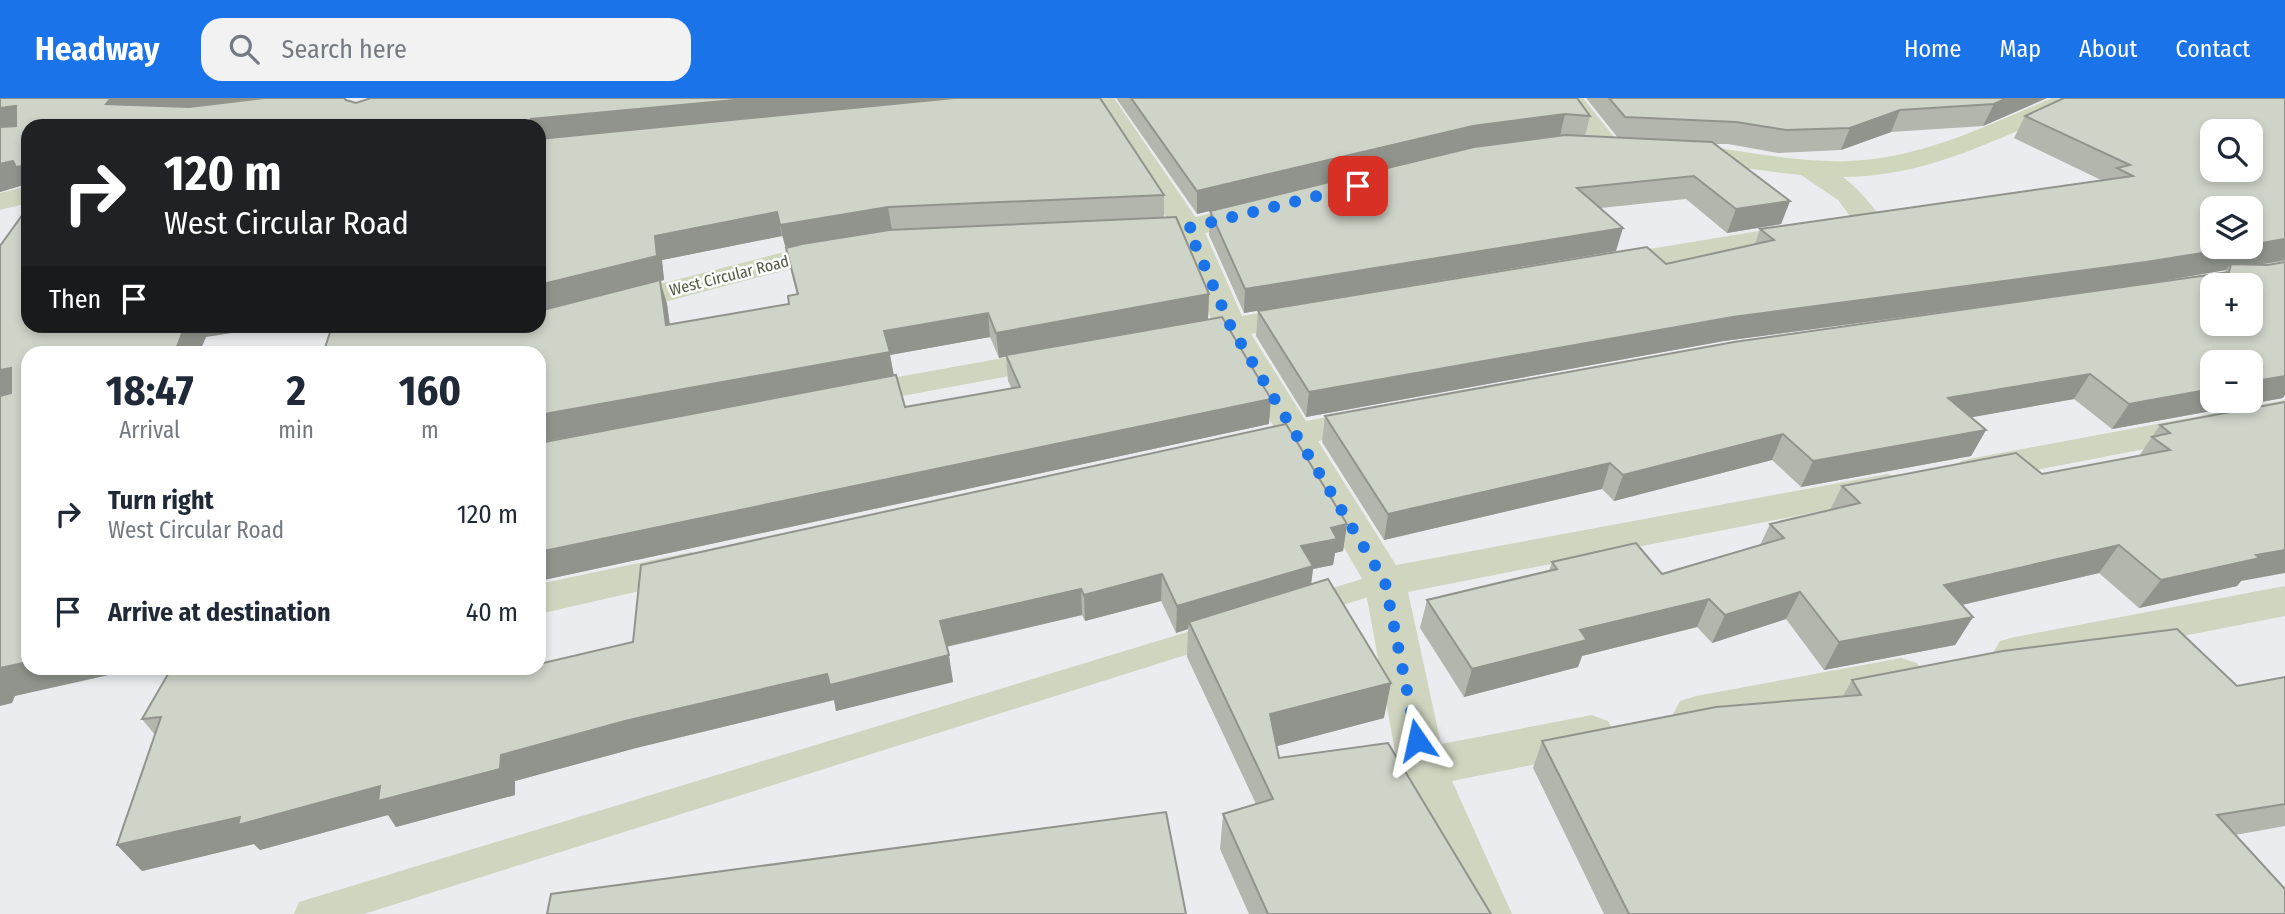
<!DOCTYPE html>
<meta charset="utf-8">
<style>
:root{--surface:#fff;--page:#f2f2f3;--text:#1f2937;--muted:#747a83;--accent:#1a73e8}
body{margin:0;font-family:"Fira Sans Condensed",sans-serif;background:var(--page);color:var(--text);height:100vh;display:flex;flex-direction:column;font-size:26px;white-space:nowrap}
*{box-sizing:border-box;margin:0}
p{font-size:23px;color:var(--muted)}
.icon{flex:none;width:38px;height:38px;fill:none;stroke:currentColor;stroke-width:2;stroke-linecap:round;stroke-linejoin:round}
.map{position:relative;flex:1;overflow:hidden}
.side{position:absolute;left:21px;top:248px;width:525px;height:329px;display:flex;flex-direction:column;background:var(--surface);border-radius:21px;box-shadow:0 4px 10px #0003}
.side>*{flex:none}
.top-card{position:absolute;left:21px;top:21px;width:525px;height:214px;border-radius:21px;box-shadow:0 4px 10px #0003;background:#202124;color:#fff;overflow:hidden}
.fabs{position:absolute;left:2200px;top:21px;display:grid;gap:14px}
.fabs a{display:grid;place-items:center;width:63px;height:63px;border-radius:14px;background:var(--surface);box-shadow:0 4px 10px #0003;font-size:35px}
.pin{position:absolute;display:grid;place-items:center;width:60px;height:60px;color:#fff;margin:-30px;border-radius:14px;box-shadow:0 4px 10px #0006}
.me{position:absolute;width:77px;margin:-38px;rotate:349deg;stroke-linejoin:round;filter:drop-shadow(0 0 5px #0008)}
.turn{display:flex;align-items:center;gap:24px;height:147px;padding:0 28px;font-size:32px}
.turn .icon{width:91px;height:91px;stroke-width:2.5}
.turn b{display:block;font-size:49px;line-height:60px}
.then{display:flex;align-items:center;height:66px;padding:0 28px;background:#0003;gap:14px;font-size:26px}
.eta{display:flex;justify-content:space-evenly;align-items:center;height:119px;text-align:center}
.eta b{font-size:42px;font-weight:700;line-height:49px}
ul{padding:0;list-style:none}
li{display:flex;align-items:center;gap:21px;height:98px;padding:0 28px}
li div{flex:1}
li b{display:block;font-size:26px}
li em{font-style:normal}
header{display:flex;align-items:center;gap:42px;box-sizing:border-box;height:98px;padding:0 35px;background:var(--accent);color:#fff}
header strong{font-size:33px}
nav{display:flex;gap:38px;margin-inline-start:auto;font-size:24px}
.search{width:490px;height:63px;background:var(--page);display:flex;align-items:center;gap:18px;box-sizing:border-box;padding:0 24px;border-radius:21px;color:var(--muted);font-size:26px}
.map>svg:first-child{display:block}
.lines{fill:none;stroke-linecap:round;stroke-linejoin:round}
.lane{fill:#cfd5bf;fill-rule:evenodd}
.street{fill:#cfd5bf;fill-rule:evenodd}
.secondary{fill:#ced7bb;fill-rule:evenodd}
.wall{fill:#b2b6ad;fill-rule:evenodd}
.shaded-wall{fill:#91948d}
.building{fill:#cfd4c9;stroke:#91948d;stroke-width:2;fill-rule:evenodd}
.route{stroke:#1a73e8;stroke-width:12;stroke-dasharray:0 21.6}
.labels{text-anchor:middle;stroke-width:5;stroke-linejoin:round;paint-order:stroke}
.far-street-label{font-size:16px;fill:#545b42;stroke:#fff}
</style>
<header>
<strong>Headway</strong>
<div class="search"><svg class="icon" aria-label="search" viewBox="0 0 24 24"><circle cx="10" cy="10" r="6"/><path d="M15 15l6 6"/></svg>Search here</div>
<nav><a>Home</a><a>Map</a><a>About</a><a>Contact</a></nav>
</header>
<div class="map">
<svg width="2285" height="816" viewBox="0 0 2285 816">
<rect width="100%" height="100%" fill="#ebecef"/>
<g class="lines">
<g class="lane">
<path d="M1385,474L1395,477L1399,484L1395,491L1303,519L1293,516L1289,509L1293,502Z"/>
<path d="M1220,524L1230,527L1235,535L1230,543L364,816H294L299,804L312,800Z"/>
</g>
<g class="street">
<path d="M1090,0H1114L1203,130L1242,218L1309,206L1320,209L1325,216L1320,223L1251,236L1306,323L1375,310L1388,313L1393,321L1388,329L1318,343L1396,467L1887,376L1900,379L1906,388L1900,397L1887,400L1408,494L1441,646L1592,617L1608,623L1615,636L1608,649L1592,655L1452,683L1512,816H1460L1398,669L1364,484L1286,350L1242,359L1229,355L1224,347L1229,339L1274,329L1222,241L1175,249L1163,246L1159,239L1163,232L1212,223L1173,130Z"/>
<path d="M1558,0H1583L1622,49L1618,55H1600Z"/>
<path d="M1811,63C1842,71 1866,98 1883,123L1879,129L1607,176L1596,173L1592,167L1596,161L1607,158L1850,118L1838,102L1801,77L1797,71L1801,65Z"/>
<path d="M28,88V105L0,112V95Z"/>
<path d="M1058,250L1070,253L1075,260L1070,267L848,308L836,305L831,298L836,291L848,288Z"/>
<path d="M2285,302V324L1974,384L1961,381L1955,372L1961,363L1974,360Z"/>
<path d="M691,454L705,458L711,468L705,478L539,516V486Z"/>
<path d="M2285,488V518L2015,571L2000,567L1993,555L2000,543L2015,539Z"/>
<path d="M1901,560L1917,565L1923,577L1917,589L1901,594L1696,634L1680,629L1673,616L1680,603L1696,598Z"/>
</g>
<g class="secondary">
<path d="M2052,0H2087L2084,5C2003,36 1937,77 1846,79C1790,80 1733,66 1677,61L1668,59L1664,53L1668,47L1677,45C1734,50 1791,65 1848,63C1923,60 1985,28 2052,0Z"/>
<path d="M1259,103L1269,106L1273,112L1269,118C1226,129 1162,152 1119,141L1114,135L1119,129L1188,121Z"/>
<path d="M839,144L850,147L854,153L850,159L805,167L539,237L528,234L523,228H539V217L804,149Z"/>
</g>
</g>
<g class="wall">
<path d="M0,0L346,2L356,5L1164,97V120L1209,196L1208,221L1269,326L539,483V28L27,86L0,94ZM782,138L786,151L797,197L789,206L670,227L667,206L660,183L664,182L662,162ZM990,239L999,260L1006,258L1008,283L1012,291L905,309L894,277L890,257Z"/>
<path d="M1116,0H1577L1590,18L1585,38L1618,40L1586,0H2047L1983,28L1891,34L1841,52L1778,55L1728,46H1714L1790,103L1781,126L1727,135L1686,101L1601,110L1616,153L1244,215L1209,137L1210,113L1381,72L1197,116Z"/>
<path d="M2285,0V163L2258,167L2283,300L2112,331L2074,301L1971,319L1986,332L1971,358L1801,389L1772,362L1614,403L1602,391L1384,442L1322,344L1325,318L2027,203L1724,243L1306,319L1256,238L1258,213L1666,166L1755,146L1760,131L2101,82L2014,40L2025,18ZM2226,172L2225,175L2150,185Z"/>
<path d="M2285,304L2241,483L2237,488L2139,510L2099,475L1962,507L1973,519L1955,547L1824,572L1786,521L1712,545L1697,529L1582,558L1578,569L1464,599L1420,530L1427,502L1549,473L1552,464L1662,476L1760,447L1770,426L1830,412L1842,388L2042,376L2139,358L2160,327Z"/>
<path d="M1347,426L1343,453L1335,455L1333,467L1313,471L1311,486L1384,620L1277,648L1279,660L1491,816H1249L1220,751L1223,716L1256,706L1187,559L1188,531L1176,535L1161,503L1085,523L1082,517L947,549L953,584L836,613L834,602L636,650L515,683V697L396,729L388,717L260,752L254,746L142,773L117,747L155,637L142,621L539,570Z"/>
<path d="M2285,579V728L2235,737L2285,816H1604L1533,670L1542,643L1843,598L1852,582L2237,588Z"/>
</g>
<g class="shaded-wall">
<path d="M111,0H289L134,17L106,6Z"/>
<path d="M756,0H983L539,43V28H530L531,21Z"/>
<path d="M2007,0H2047L1983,28L1994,6Z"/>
<path d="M16,8L28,28L0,33V10Z"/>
<path d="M1900,12L1891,34L1841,52L1850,30Z"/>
<path d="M1565,16L1560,38L1469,50L1197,116V93L1473,28Z"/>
<path d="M13,63L28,67V87L27,86L0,94V66Z"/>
<path d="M1790,103L1781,126L1727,135L1736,111Z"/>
<path d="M888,109L892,132L786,151L780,127Z"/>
<path d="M777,114L782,138L662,162L664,182L660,183L667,206L673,252L539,214V187L655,138Z"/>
<path d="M1623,130L1616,153L1244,215L1245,191Z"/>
<path d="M2285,141V162L2229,172L2231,166L2226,172L2132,188L1724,243L1306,319L1309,294L1733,219L2240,149H2250V147Z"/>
<path d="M1209,196L1208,221L999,260L996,235Z"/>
<path d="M988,215L990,239L890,257L894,279L539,344V317L884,233Z"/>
<path d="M185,228H277L206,239L199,256H174Z"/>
<path d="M362,228H477L390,243L360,233Z"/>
<path d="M11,270L28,293L0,303V272Z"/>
<path d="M2090,276L2074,301L1934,326L1948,300Z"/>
<path d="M2285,278V297L2283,300L2112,331L2129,306L2212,291V303H2250V284Z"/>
<path d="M1271,301L1269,326L539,483V454Z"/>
<path d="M1986,332L1971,358L1801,389L1813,363Z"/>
<path d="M1783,336L1772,362L1614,403L1623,377Z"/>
<path d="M1610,365L1602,391L1384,442L1388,416Z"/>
<path d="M1347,426L1343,453L1335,455L1333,467L1313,471L1310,494L1189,524L1188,531L1176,535L1177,508L1301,448L1331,430Z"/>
<path d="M2119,447L2099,475L1927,515L1944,487Z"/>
<path d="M2285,452V475L2241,483L2237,488L2139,510L2161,482L2256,457Z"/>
<path d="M1162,476L1161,503L1085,523L1084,497Z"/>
<path d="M1081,491L1082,517L944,549L940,523Z"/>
<path d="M1800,494L1786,521L1712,545L1725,517Z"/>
<path d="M1709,501L1697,529L1582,558L1578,569L1464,599L1472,571L1580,532Z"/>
<path d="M1973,519L1955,547L1824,572L1839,544Z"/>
<path d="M949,557L953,584L836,613L834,602L636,650L515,683V697L396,729L388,717L260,752L254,746L142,773L117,747L380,688L625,623L827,576Z"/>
<path d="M28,564V570H140L15,598L12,605L0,608V570Z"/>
<path d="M1391,585L1384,620L1266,651L1270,616Z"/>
</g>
<g class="building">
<path d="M0,0H111L106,6L189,9L264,0H344L346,2L356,5L371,0H756L531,21L530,28H28V67L16,69L13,63L0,66V29L16,28V8L0,10Z"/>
<path d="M954,0H1100L1164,97L888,109L780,127L777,114L655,138L657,158L539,187V41Z"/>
<path d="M1131,0H1577L1590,18L1565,16L1473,28L1197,93Z"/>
<path d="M1609,0H2007L1994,6L1900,12L1850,30L1786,32L1736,24L1625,19Z"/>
<path d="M2064,0H2285V141L2250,147V110H2212V149H2240L2146,164L1733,219L1309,294L1258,213L1647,149L1666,166L1774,142L1760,131L2133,78L2117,70L2130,67L2025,18ZM2212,33H2250V72H2212Z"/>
<path d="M1565,37L1712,44L1790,103L1736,111L1694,78L1577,90L1623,130L1245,191L1210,113L1474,49Z"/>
<path d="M28,109V228H185L174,256H28V564L0,570V298L11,295V270L0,272V148Z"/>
<path d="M1176,119L1209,196L996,235L988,215L884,233L890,254L539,317V256H323L332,228H362L360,233L434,234L467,228H539V213L660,182L666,227L789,206L788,198L798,196L786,150L802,146L889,132Z"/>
<path d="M2285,164V278L2250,284V264H2212V291L2129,306L2090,276L1948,300L1986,332L1813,363L1783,336L1623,377L1610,365L1388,416L1325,318L1734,244L2229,174L2231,166L2267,167ZM2212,187H2250V226H2212Z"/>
<path d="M1222,219L1271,301L539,454V345L896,277L905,309L1020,289L1006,257Z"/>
<path d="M2285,304V452L2256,457L2260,460L2161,482L2119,447L1944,487L1973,519L1839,544L1800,494L1725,517L1709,501L1580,532L1587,542L1472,571L1427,502L1557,471L1552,464L1636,445L1662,476L1784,440L1770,426L1860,405L1842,388L2016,355L2042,376L2170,352L2152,339L2170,335L2160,327Z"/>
<path d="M1286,326L1347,426L1331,430L1337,441L1301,448L1313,468L1177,508L1162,476L1084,497L1081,491L940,523L949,557L830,587L827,576L625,623L501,657L500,671L378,703L380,688L238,727L240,719L117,747L161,619L142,621L171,571L539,570V566L633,544L641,467Z"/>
<path d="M1328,481L1391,585L1270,616L1279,660L1388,645L1491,816H1268L1223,716L1273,701L1189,524Z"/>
<path d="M2177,531L2237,588L2285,579V706L2217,717L2285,791V816H1629L1542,643L1716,609L1861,597L1852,582L2003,553Z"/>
<path d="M1166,714L1186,816H547L551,796Z"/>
</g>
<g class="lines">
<path class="route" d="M1358,88L1188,130L1231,229L1385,484L1417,642"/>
</g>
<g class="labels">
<g class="far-street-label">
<text transform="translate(729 177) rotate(-14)" y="6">West Circular Road</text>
</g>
</g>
</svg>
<div class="fabs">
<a><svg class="icon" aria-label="search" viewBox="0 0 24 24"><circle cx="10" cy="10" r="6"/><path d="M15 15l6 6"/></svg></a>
<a><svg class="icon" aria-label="layers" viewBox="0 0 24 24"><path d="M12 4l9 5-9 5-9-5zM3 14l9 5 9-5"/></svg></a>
<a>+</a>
<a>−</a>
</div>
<div class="pin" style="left:1358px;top:88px;background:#d93025"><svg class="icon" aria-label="arrive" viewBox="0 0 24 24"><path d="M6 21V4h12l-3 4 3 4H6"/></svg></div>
<svg class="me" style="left:1417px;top:642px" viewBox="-20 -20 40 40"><path d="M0-17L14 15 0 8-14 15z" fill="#1a73e8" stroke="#fff" stroke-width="4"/></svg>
<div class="top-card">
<div class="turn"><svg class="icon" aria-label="right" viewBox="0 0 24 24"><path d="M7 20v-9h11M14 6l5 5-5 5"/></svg><div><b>120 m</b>West Circular Road</div></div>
<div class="then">Then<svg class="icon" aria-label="arrive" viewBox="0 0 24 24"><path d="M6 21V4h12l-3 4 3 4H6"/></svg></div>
</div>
<section class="side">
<div class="eta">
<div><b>18:47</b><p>Arrival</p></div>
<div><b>2</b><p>min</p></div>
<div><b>160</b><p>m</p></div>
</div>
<ul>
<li><svg class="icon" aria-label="right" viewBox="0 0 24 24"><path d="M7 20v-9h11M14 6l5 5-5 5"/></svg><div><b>Turn right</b><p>West Circular Road</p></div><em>120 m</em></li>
<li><svg class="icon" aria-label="arrive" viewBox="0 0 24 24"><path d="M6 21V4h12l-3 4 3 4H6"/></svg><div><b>Arrive at destination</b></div><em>40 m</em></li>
</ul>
</section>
</div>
